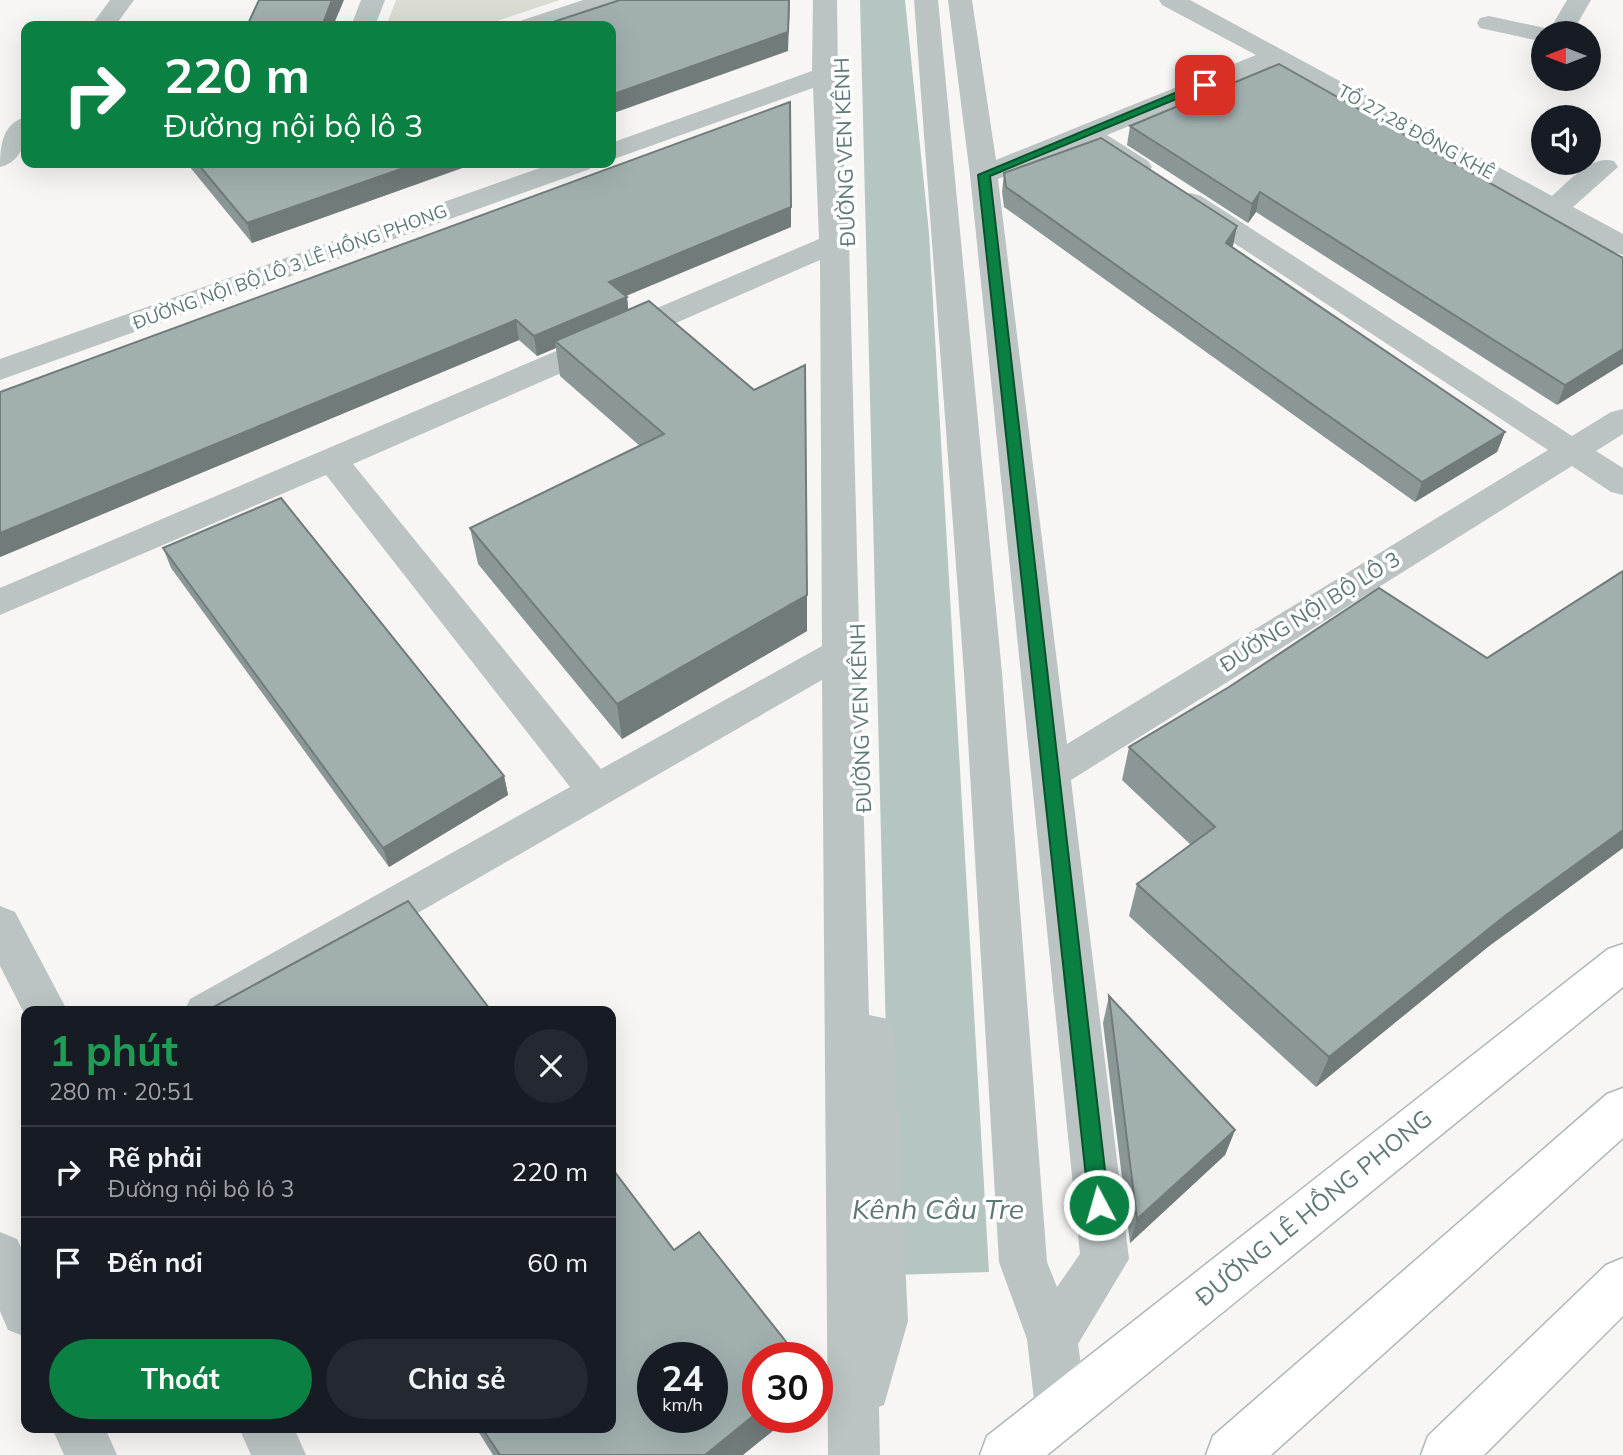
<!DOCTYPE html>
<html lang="vi">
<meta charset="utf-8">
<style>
:root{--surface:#171b24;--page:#242831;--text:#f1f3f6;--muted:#9ea1a6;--line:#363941;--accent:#0b8043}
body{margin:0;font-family:Mulish,sans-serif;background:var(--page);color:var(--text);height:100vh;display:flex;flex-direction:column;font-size:26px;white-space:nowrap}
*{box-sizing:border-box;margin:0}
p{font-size:23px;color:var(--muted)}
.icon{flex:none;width:38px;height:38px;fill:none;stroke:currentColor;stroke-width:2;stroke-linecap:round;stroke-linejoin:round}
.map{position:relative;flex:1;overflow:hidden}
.details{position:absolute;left:21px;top:1006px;width:595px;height:427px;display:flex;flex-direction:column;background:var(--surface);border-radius:14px;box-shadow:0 7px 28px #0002}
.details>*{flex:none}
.hud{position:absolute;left:21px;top:21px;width:595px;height:147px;border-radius:14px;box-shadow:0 7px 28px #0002;background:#0b8043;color:#fff;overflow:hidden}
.needle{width:46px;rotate:270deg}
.tools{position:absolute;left:1531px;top:21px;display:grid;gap:14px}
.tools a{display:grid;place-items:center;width:70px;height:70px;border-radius:50%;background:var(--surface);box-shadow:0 7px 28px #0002;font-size:35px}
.speed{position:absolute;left:637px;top:1342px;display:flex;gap:14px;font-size:35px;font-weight:700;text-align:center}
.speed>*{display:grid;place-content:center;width:91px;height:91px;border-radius:50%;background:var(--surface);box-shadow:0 7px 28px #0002;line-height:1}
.speed small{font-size:18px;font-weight:400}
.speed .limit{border:10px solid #d22;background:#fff;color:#111}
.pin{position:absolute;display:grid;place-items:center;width:60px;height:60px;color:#fff;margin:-30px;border-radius:14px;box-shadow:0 4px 10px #0006}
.me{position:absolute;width:77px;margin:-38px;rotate:354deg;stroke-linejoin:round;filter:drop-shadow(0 0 5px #0008)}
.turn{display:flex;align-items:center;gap:24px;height:147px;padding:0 28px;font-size:32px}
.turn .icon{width:91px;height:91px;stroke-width:2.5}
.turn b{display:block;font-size:49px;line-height:60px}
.round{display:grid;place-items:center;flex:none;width:74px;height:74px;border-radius:37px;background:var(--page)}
.overview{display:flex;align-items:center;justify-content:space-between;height:119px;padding:0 28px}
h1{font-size:42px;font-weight:700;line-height:52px;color:#1e9e55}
.action{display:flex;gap:14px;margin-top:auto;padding:14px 28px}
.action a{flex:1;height:80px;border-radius:42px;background:var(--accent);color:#fff;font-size:28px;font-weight:700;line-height:80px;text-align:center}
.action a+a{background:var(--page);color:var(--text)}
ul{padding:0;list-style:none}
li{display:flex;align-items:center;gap:21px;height:91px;padding:0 28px;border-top:2px solid var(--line)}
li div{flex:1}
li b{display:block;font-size:26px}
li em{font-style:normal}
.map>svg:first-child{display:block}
.green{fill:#dbdcd3}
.water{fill:#b5c5c2}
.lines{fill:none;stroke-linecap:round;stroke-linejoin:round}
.major-casing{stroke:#afb8b8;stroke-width:3}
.minor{fill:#bbc3c3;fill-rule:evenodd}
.major{fill:#fff;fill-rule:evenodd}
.wall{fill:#8a9796}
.shaded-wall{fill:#717b7a}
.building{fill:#a1b0af;stroke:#717b7a;stroke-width:2;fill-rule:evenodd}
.route{fill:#0b8043;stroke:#07532c;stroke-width:2}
.labels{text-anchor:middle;stroke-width:7;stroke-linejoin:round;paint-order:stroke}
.far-street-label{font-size:18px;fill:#5f7878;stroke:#fff}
.street-label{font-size:21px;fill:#5f7878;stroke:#fff}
.near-street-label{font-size:24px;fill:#5f7878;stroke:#fff}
.near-water-label{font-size:28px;font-style:italic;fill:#5e7873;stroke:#fff}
</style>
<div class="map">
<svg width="1623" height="1455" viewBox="0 0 1623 1455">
<rect width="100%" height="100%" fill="#f7f6f4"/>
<path class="green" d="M396,0H560L482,26H386Z"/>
<path class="water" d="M860,0H905L929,233L989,1272L892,1275Z"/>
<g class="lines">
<g class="major-casing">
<g id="major">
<path d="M1623,944V987L1047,1455H980L987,1436L1608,949Z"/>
<path d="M1623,1088V1138L1271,1455H1206L1213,1436L1607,1094Z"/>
<path d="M1623,1258V1316L1484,1455H1421L1428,1436L1606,1265Z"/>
</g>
</g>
<g class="minor">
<path d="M110,0H134L115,26H91Z"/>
<path d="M361,0H385L375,26H351Z"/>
<path d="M583,0H619L616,5L553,26H517L520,21Z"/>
<path d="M813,0H837L838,75L849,243L869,1015L888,1019L894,1033L908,1321L884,1405L879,1407L880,1455H828L822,680L246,1012H184L190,999L570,787L326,475L0,615V588L819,239L813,88L611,160V143L812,71ZM820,260L822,646L601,769L353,464Z"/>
<path d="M914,0H938L1002,673L1047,1262L1057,1287L1080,1254L970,175L948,0H972L996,160L1256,55L1162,5L1159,0H1190L1552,196C1570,181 1590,155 1614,161L1618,167L1573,207L1623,234V255L1613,252L1276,66L1107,135L1148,161L1152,167L1148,173H1128L1084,144L998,179L1067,744L1548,450L1181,208L1177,202L1181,196L1191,193L1201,196L1572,436L1611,412L1623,409V434L1596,451L1623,468V495L1611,492L1572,466L1071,780L1129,1259L1078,1344L1087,1409L1079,1427L1061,1435L1043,1427L1035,1409L1027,1339L999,1262L964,673Z"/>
<path d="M1567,0H1591L1572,33H1544V42L1480,28L1477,23L1480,18L1489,16L1550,29Z"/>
<path d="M26,117C27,138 24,161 0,167C0,146 2,123 26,117Z"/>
<path d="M554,163H594L590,169L0,380V359Z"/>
<path d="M0,906L15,912L68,1012H26V1017L0,966Z"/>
<path d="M0,1232L17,1239L26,1258V1337L8,1330L0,1311Z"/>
<path d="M52,1428H105L117,1455H64Z"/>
<path d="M239,1428H294L306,1455H251Z"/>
</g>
<use href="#major" class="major"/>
</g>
<g class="wall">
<path d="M1130,126L1623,258L1557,405L1256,212L1248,223L1127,145Z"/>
<path d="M188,163H476L252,243L189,166Z"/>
<path d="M1004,173L1237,226L1232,247L1505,432L1497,452L1415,502L1004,207L1002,192Z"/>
<path d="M791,227L626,296L627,297L628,309L807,631L622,739L478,564L470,528L640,446L560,376L556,348L537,356L519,340L0,557V392Z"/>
<path d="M163,548L504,776L508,795L389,867L171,568Z"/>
<path d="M1623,571V848L1489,946L1316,1087L1129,916L1137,884L1191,845L1122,780L1129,747L1487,658Z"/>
<path d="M1109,996L1235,1130L1225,1155L1130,1243L1103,1023Z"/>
<path d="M476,1428H611L743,1455H493Z"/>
</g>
<g class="shaded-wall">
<path d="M332,0H344L333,26H322Z"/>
<path d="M789,0H790L788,51L611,114V95Z"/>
<path d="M418,163H476L252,243L247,223Z"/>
<path d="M1260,192L1256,212L1248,223L1252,204Z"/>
<path d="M791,207V227L611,302L609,282Z"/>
<path d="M1237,226L1233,246L1222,263L1226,243Z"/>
<path d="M627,297L629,317L555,341L556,348L537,356L534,336Z"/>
<path d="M516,320L519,340L0,557V533Z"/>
<path d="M1623,349V364L1557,405L1565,385Z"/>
<path d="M1505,432L1497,452L1415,502L1422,482Z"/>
<path d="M807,595V631L622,739L617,704Z"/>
<path d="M504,776L508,795L389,867L383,848Z"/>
<path d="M1623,830V848L1489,946L1316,1087L1329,1057L1506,915Z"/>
<path d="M1235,1130L1225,1155L1130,1243L1137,1219Z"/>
<path d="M758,1412V1418H789L743,1455H705Z"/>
</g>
<g class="building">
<path d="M259,0H332L322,26H247Z"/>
<path d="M620,0H789L788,32L611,95V26H541Z"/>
<path d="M1279,64L1623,258V349L1565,385L1260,192L1252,204L1130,126Z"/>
<path d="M790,102L791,207L609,282L627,297L534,336L516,320L0,533V392Z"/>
<path d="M1101,138L1237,226L1226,243L1505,432L1422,482L1006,187L1004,173Z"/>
<path d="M197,163H418L247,223Z"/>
<path d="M649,301L754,390L805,365L807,595L617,704L470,528L664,434L555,341Z"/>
<path d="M281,498L504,776L383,848L163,548Z"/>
<path d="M1623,571V830L1506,915L1329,1057L1137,884L1215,827L1129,747L1229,687L1379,588L1487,658Z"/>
<path d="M408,901L492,1012H211L210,1009Z"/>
<path d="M1109,996L1235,1130L1137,1219Z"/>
<path d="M611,1167L674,1250L699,1232L799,1358H758V1412L705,1455H500L482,1428H611ZM653,1358H712V1418H653Z"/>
</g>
<path class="route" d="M1201,82L1210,85L990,176L1109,1205L1106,1212L1099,1215L1092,1212L1089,1205L978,175Z"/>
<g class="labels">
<g class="far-street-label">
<text transform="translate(1416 132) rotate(29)" y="6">TỔ 27,28 ĐÔNG KHÊ</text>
<text transform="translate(290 267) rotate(-20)" y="6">ĐƯỜNG NỘI BỘ LÔ 3 LÊ HỒNG PHONG</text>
</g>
<g class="street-label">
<text transform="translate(845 152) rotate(-92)" y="7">ĐƯỜNG VEN KÊNH</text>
<text transform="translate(1310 612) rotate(-32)" y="7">ĐƯỜNG NỘI BỘ LÔ 3</text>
<text transform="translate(861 718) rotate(-92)" y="7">ĐƯỜNG VEN KÊNH</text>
</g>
<g class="near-street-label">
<text transform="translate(1314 1208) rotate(-39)" y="8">ĐƯỜNG LÊ HỒNG PHONG</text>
</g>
<g class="near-water-label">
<text x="938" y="1219">Kênh Cầu Tre</text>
</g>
</g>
</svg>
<div class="tools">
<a><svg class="needle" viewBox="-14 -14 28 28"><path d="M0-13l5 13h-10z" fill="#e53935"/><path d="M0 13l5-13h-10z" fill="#9ea1a6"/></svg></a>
<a><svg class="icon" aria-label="sound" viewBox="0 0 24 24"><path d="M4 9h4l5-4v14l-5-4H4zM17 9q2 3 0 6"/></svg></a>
</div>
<div class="speed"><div>24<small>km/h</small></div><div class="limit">30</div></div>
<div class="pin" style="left:1205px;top:85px;background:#d93025"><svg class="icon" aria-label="arrive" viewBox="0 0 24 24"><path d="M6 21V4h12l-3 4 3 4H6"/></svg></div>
<svg class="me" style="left:1099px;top:1205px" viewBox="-20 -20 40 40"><circle r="17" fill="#0b8043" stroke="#fff" stroke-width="3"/><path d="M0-11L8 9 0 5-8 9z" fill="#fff"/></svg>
<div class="hud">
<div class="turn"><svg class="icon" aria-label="right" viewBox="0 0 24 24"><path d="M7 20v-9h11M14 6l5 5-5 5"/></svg><div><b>220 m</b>Đường nội bộ lô 3</div></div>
</div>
<section class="details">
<div class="overview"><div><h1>1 phút</h1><p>280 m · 20:51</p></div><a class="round"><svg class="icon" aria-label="close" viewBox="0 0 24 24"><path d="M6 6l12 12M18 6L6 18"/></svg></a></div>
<ul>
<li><svg class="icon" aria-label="right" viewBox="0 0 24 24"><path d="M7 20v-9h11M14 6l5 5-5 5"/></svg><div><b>Rẽ phải</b><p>Đường nội bộ lô 3</p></div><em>220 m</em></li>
<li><svg class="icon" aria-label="arrive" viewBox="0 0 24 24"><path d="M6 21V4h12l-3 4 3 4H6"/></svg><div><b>Đến nơi</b></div><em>60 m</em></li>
</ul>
<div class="action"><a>Thoát</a><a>Chia sẻ</a></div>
</section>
</div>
